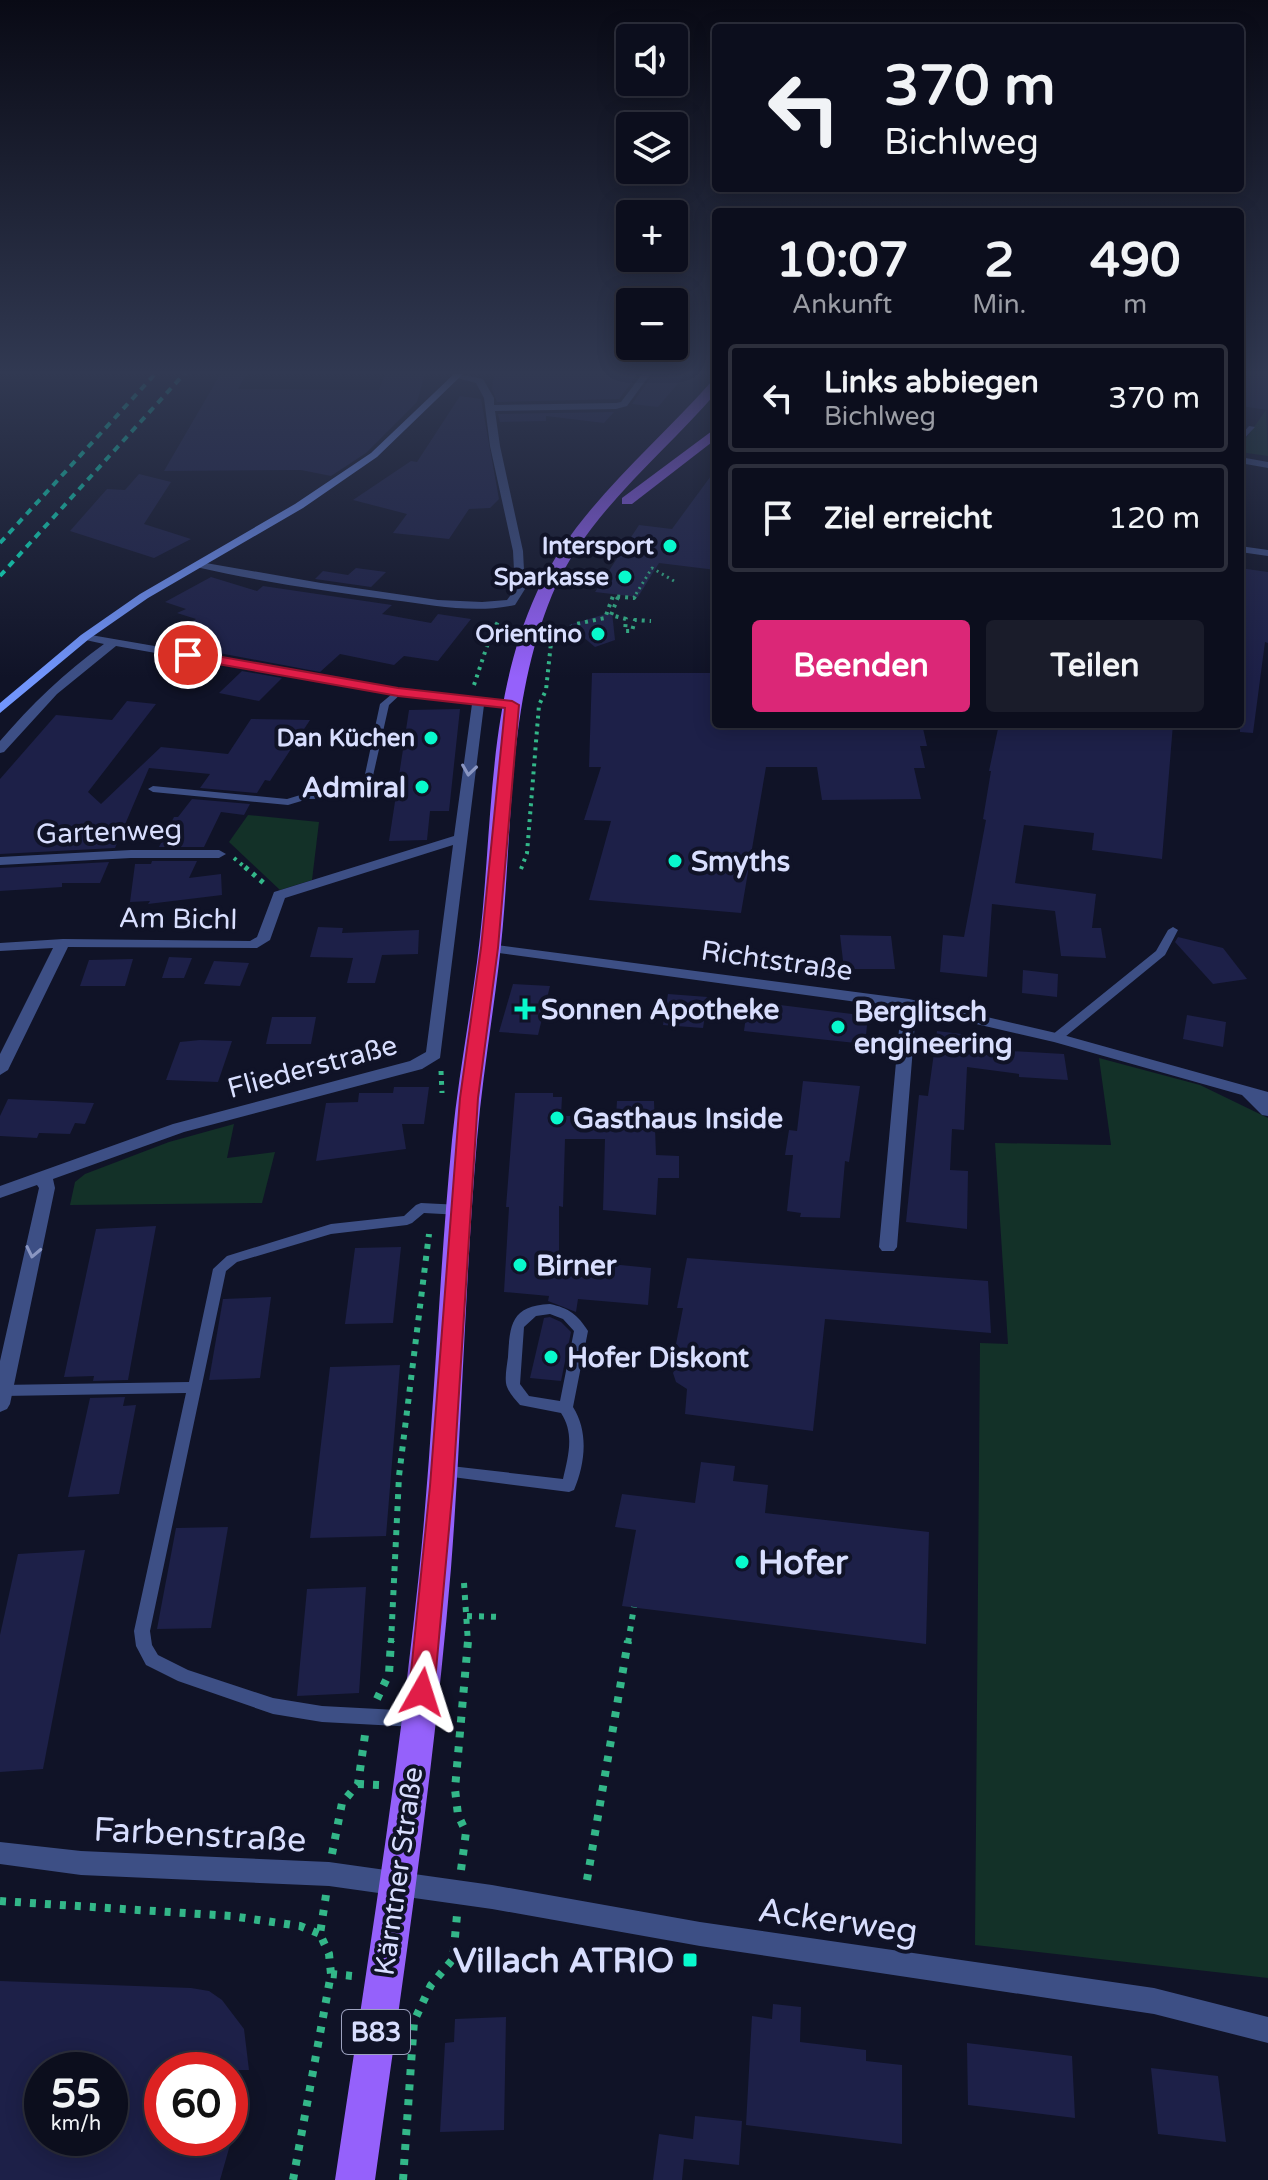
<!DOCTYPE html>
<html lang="de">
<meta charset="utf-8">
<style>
:root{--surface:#0c0e1d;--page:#1a1c2a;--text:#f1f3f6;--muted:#9a9ca4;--line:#2c2e3b;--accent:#db2777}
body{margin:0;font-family:"Varela Round",sans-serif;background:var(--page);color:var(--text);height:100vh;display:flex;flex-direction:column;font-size:30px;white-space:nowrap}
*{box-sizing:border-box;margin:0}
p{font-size:26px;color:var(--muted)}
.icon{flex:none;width:44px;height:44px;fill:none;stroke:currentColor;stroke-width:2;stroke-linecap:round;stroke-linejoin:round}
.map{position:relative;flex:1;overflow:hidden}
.details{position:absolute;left:712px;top:208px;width:532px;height:520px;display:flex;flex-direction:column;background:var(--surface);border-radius:8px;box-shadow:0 4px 20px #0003,0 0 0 2px var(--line)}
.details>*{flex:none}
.guide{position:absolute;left:712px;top:24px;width:532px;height:168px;border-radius:8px;box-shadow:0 4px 20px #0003,0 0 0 2px var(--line);background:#0c0e1d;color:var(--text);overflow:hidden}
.buttons{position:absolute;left:616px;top:24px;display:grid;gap:16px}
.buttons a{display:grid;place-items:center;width:72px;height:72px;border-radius:8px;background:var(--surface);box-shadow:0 4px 20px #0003,0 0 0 2px var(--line);font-size:40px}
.speed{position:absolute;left:24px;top:2052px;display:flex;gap:16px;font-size:40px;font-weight:700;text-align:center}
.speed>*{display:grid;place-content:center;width:104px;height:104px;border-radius:50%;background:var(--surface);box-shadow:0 4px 20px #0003,0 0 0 2px var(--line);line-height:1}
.speed small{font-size:20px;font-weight:400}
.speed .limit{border:12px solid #d22;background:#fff;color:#111}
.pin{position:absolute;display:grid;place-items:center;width:68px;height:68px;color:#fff;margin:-34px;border:4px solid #fff;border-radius:50%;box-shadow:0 2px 8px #0007}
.me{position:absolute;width:88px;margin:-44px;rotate:6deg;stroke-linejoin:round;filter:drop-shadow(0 0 6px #0008)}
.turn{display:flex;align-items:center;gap:28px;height:168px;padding:0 40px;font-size:36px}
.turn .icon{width:104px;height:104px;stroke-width:2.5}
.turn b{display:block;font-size:56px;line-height:68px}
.eta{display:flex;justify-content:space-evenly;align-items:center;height:136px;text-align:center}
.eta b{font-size:48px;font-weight:700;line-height:56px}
.cta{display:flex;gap:16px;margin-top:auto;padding:16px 40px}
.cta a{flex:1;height:92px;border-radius:8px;background:var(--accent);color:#fff;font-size:32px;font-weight:700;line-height:92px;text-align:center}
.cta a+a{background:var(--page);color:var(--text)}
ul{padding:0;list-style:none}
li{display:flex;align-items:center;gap:24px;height:108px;margin:0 16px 12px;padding:0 24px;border:4px solid var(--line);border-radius:8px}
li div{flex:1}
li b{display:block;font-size:30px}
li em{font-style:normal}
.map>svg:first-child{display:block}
.green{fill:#133128}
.building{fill:#1d2048;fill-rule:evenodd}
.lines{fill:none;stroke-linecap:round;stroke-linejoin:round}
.path-far4{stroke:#33b789;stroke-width:3;stroke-dasharray:2 4;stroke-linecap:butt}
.path-far3{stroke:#33b789;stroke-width:4;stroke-dasharray:3 5;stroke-linecap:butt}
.path-far2{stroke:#33b789;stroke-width:5;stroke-dasharray:4 6;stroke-linecap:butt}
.path-far1{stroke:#33b789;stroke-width:6;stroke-dasharray:5 7;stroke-linecap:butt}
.path{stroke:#33b789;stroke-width:8;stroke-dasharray:6 9;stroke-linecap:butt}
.lane{fill:#3d4f85;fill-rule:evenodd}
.street{fill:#3d4f85;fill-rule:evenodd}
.secondary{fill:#7195fc;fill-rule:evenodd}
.primary{fill:#9561fb;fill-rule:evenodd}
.rail{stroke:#08f9cc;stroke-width:4;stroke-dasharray:7 6;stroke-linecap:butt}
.oneway{stroke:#8a96c2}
.route{fill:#e11d48;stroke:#92132f;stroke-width:2}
.poi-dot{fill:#08f9cc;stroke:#101327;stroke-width:3}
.labels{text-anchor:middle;stroke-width:8;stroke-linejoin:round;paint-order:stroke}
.far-poi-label{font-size:24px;font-weight:bold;fill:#d8defe;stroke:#101327;text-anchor:end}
.shield{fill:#101327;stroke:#9ca1be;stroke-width:2}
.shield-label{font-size:26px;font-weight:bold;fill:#d8defe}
.poi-label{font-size:28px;font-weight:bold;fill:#d8defe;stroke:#101327;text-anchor:start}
.street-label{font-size:28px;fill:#d8defe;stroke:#101327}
.near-poi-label{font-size:34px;font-weight:bold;fill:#d8defe;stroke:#101327;text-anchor:start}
.near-street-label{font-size:34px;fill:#d8defe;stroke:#101327}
</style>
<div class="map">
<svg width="1268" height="2180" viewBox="0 0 1268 2180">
<rect width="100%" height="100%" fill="#101327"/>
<g class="green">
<path d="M1266,410L1268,456L1240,452V447Z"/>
<path d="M248,815L319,822L312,880L280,890L229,842Z"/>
<path d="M1099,1058L1200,1085L1268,1118V1978L975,1945L980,1343L1008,1344L995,1143L1111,1145Z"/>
<path d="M234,1124L227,1158L275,1152L262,1203L70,1205L75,1182L85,1174L169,1142Z"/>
</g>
<g class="building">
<path d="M221,373H247L238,389L379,390L385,373H425L417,402L366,453L331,476L301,470L164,471Z"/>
<path d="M494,373H639L619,399L497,402L492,389Z"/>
<path d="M654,373L684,376L658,407L632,404Z"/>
<path d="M1240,373H1268V410L1240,406Z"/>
<path d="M460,396L481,399L499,499L490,508L469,509L449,539L393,533L407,514L353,500L411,461L417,462Z"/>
<path d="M614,412L604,423L546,416V421L500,422L498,414Z"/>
<path d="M716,469V570L659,563L638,597L595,592L639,525L672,529Z"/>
<path d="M139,474L171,482L144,524L191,539L154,558L70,531L107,489L125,490Z"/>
<path d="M356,568L386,572L371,587L315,579L323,571L348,575Z"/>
<path d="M1240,568L1268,572V643L1265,642L1253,733L1240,732Z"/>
<path d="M211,577L257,591L263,586L392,605L382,614L431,623L438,614L471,619L438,661L404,656L394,665L340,654L320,672L161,642L196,619L177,613L186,609L165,602Z"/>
<path d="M612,612L615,640L595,647L569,625Z"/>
<path d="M242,671L282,678L259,701L219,693Z"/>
<path d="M592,673H716V724H922L927,746H920L925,768H914L921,799L822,800L817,767H766L741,913L589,900L611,821L584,820L601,767H589Z"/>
<path d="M127,701L156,704L88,792L101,804L161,747L228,754L251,719L310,720L270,781L265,780L257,793L200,788L210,774L149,768L115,848L0,854V779L56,715L112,720Z"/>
<path d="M460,709L449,811H430L427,840L389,841L409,710Z"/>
<path d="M999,724H1173L1162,859L1092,850L1094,833L1024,825L1015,883L1096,894L1092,928H1101L1106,958L1061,956L1055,911L992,904L987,977L940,972L943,935L964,937L986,820L983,819L991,771H989Z"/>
<path d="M192,799L250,804L244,815L221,812L204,847H159L174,817H178Z"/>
<path d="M152,861H197L189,878L221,874L222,895L148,904L150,901L130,902L135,864H151Z"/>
<path d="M109,862L100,883H62V887L0,891V868Z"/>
<path d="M318,927L343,928L342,933L419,930L418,954L382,955L375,983H347L353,958L310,957Z"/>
<path d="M840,935L891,936L895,969H844Z"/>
<path d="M1178,937L1223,948L1247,979L1213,984L1175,942Z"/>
<path d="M169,957L192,958L184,978H162Z"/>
<path d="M133,959L125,986H80L89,960Z"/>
<path d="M214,961L249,963L240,986L204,984Z"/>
<path d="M1023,970L1058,974L1057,997L1022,993Z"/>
<path d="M513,984L550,986L538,1035L499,1032Z"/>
<path d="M668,994L708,997L703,1028L663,1025Z"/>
<path d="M748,1001L868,1016L865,1044L744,1031Z"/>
<path d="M1187,1015L1226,1022L1223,1047L1183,1039Z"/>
<path d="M272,1017H316L311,1044H266Z"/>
<path d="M937,1031L994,1038L993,1050L1064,1054L1068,1080L1019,1077V1074L967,1067L964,1130L952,1129L950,1170L968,1171L967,1229L906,1222L919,1095L928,1096Z"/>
<path d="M200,1040L232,1041L218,1082L166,1080L180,1042Z"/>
<path d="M803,1081L860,1086L849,1162L845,1161L840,1218L800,1217L801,1213L787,1211L793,1155H785L789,1130L797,1131Z"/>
<path d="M394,1087H429L424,1124H402L406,1149L316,1161L326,1103L358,1102L359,1093H393Z"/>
<path d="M515,1093H553V1097H562L561,1116H616L617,1101H654L656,1155L679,1156V1178H658L656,1215L603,1210L605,1139H565L563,1207L559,1206V1259L651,1268L648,1305L578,1299L576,1312L548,1301L549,1296L504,1292L509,1207H506Z"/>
<path d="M8,1099L54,1101L94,1103L85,1124L75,1123L70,1134L39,1133L37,1138L0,1136V1116Z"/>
<path d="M156,1226L128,1380L93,1381L94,1376L64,1377L96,1229Z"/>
<path d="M401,1247L393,1323L345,1324L355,1248Z"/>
<path d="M687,1258L988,1281L991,1333L825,1319L813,1431L685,1414L687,1389L676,1382L673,1373L683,1351L676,1344L683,1308H677Z"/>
<path d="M271,1297L260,1378L209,1380L223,1299Z"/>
<path d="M550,1317L561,1322L571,1332L561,1381L530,1378L544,1318Z"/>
<path d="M400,1365L386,1536L310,1538L330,1367Z"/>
<path d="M125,1397L123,1406L136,1405L119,1494L68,1497L90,1398Z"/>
<path d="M701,1462L735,1466L733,1481L768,1485L765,1513L929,1532L926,1644L622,1606L636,1530L615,1527L622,1494L695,1503Z"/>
<path d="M228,1527L211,1628L157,1629L176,1528Z"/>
<path d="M85,1550L43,1769L0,1772V1635L18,1554Z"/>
<path d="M366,1587L359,1693L297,1696L307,1589Z"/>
<path d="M0,1981L191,1988L209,1991L222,2000L244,2029L249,2070H162V2138H232L220,2180H0ZM42,2070H110V2138H42Z"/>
<path d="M773,2004L801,2007L800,2042L866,2050V2061L902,2065V2144L746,2125L752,2016L772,2019Z"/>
<path d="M506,2017L504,2130L440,2132L445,2043L454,2042L455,2019Z"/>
<path d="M967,2043L1072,2056L1075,2118L968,2105Z"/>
<path d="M1151,2068L1218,2076L1226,2142L1158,2134Z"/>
<path d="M695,2116L742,2121L739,2165L684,2159L682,2180H653L659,2134L693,2139Z"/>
</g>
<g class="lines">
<path class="path-far4" d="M636,594L652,568L674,581"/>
<g class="path-far3">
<path d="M618,597L611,615L626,619L625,631H632L635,620L651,621"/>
<path d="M551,642L576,624L605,618L613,596L634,598L638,592"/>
<path d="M474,685L491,634L499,620"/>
<path d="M234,858L247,869"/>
<path d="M521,869L527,853L539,705L546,690L551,643"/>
</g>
<g class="path-far2">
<path d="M245,867L266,885"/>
<path d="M441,1071L442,1093"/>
</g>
<g class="path-far1">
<path d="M464,1583L468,1643"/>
<path d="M467,1616L501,1617"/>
<path d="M391,1643L399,1476L429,1234"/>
<path d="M628,1643L634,1607"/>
</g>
<g class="path">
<path d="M377,1699L389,1674L391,1641"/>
<path d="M358,1784L381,1785"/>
<path d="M332,1854L342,1803L358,1784L365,1735"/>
<path d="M461,1870L466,1832L458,1815L455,1789L468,1641"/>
<path d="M587,1880L628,1641"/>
<path d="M0,1901L231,1916L300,1926L320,1934"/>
<path d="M331,1974L353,1976"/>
<path d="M293,2180L331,1974L329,1954L320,1934L326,1895"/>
<path d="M403,2180L414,2021L431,1985L453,1959L457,1915"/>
</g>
<g class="lane">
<path d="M1249,426L1255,427L1240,443V436Z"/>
<path d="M398,689L403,692L389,705L368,798L308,799L288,805L153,792L148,789L153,786L287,799L307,793H361L380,704Z"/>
<path d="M1173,927L1178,930L1165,955L1060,1041H1052L1050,1038L1052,1035L1156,951L1168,930Z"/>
<path d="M421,1203L461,1205L466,1207L467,1210L466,1213L461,1215L424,1213L412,1223L407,1225L331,1234L237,1262L226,1271L150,1631L152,1645L158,1655L188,1670L273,1698L322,1706L416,1711L422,1714L424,1719L422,1724L416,1727L322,1722L273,1714L178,1681L146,1665L136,1646L134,1631L186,1393L3,1396L0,1395V1385L189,1382L213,1269L227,1256L331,1224L404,1216L416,1205Z"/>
<path d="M550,1304C569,1308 578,1315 588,1331L573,1407C589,1432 585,1464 574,1490L569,1492L437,1475L435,1471L437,1467L442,1465L563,1479C568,1457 575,1434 561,1413L520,1405C515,1399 507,1391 506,1383C505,1375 507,1365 508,1357C510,1324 511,1306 550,1304ZM550,1314L563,1319L574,1331L560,1401L529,1396L520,1384L524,1327L536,1316Z"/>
</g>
<g class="street">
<path d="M454,373L483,379L494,398V405L616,403L621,402L643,373H651L627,406L616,409L495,411L500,446L523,551L525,589L515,605C474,614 433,605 392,600C326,591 261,582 196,567V563L200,562L321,583L438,600L482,602L507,600L515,589L513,551L490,446L484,398L476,383L454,377Z"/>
<path d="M1240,457L1268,462V468L1240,463Z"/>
<path d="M1240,546L1268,550V556L1240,552Z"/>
<path d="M85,634L398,688L512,701L518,705L512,709L484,705L440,1058L422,1069L184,1132L53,1179L55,1188L10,1404L7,1409L0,1412V1361L39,1188L37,1185L0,1198V1186L173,1124L410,1061L426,1052L453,845L285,898L270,940L257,948L68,947L8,1070L0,1075V1054L53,948L0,951V943L63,939L250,941L257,937L274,892L454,836L472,704L398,696L116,646L57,694L4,752L0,753V741C31,705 65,672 104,644L81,639L79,637Z"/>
<path d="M131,850H219L226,854L219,858H131L0,865V857Z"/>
<path d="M489,944L909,999L1056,1033L1268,1092V1116L1262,1115L1242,1095L1054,1042L916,1010L897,1247L894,1251H882L879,1247L901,1008L484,951L482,948L484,945Z"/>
<path d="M0,1842L81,1851L329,1862L492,1885L700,1922L1154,1988L1268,2017V2043L1154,2014L700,1946L492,1909L329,1886L81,1875L0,1864Z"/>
</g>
<path class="secondary" d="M455,373H464L377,457L303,508L148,598L89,639L0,713V703L81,635L140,594L295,504L371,453Z"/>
<g class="primary">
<path d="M716,381V393C660,458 586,514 552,595C504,712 514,841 499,963C492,1022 482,1080 477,1140C465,1282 462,1426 451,1568C434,1773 403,1977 375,2180H335C365,1978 398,1776 419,1573C434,1429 438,1284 452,1140C458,1080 469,1022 477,962C494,839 484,707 537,592C576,508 651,450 711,382Z"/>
<path d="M716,428V439L632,504H622V498Z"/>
</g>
<g class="rail">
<path d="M0,543L156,373"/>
<path d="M0,576L185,373"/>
</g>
</g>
<defs><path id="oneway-chevron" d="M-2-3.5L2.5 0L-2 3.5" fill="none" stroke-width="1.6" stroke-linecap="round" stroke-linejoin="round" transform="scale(2)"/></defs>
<g class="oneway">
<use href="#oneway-chevron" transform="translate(469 770) rotate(98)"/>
<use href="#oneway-chevron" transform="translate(33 1252) rotate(102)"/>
</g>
<linearGradient id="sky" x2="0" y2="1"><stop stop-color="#090a15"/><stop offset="0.55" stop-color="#313952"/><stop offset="1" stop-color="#313952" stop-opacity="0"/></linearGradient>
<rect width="1268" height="678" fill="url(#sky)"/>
<path class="route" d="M188,651L398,688L512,701L519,705L498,948L478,1098L453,1486L434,1692L430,1700L422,1704L413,1700L409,1692L430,1486L460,1098L481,948L505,708L398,696L184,658L182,655Z"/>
<g class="poi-dot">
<circle cx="670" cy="546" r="8"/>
<circle cx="625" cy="577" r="8"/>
<circle cx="598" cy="634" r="8"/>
<circle cx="431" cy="738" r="8"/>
<circle cx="422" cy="787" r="8"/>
<circle cx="675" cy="861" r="8"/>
<path d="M521 997h8v8h8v8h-8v8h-8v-8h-8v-8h8z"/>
<circle cx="838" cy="1027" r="8"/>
<circle cx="557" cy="1118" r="8"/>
<circle cx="520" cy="1265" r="8"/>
<circle cx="551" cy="1357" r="8"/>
<circle cx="742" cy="1562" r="8"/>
<rect x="682" y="1952" width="16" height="16" rx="4"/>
</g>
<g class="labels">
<g class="far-poi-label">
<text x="654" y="554">Intersport</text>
<text x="609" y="585">Sparkasse</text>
<text x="582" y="642">Orientino</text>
<text x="415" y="746">Dan Küchen</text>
</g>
<rect class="shield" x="342" y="2010" width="68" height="44" rx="6"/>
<g class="shield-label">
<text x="376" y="2041">B83</text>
</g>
<g class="poi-label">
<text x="406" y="797" text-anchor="end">Admiral</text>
<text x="691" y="871">Smyths</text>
<text x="541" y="1019">Sonnen Apotheke</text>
<text x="854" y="1021">Berglitsch<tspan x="854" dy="32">engineering</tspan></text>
<text x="573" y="1128">Gasthaus Inside</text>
<text x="536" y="1275">Birner</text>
<text x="567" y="1367">Hofer Diskont</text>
</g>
<g class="street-label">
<text transform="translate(109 831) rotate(-2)" y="10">Gartenweg</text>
<text transform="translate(178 918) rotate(1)" y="10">Am Bichl</text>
<text transform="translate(777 960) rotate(8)" y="10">Richtstraße</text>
<text transform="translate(312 1066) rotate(-15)" y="10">Fliederstraße</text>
<text transform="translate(398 1871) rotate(-82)" y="10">Kärntner Straße</text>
</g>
<g class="near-poi-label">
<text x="758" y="1574">Hofer</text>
<text x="674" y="1972" text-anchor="end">Villach ATRIO</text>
</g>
<g class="near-street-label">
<text transform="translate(200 1834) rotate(3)" y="12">Farbenstraße</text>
<text transform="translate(838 1920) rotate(8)" y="12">Ackerweg</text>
</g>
</g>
</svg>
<div class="buttons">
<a><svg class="icon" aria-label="sound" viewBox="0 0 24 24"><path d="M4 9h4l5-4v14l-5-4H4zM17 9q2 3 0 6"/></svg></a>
<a><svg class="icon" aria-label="layers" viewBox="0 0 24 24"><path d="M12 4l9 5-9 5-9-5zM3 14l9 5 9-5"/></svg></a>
<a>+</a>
<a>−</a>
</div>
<div class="speed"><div>55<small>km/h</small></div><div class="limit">60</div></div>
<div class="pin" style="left:188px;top:655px;background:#d93025"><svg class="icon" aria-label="arrive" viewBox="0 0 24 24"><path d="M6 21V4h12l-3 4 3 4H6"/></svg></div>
<svg class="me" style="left:422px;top:1692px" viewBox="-20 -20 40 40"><path d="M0-17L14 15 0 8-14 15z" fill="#e11d48" stroke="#fff" stroke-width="4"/></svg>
<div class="guide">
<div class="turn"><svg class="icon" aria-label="left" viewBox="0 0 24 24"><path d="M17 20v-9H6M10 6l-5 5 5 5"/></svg><div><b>370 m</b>Bichlweg</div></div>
</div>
<section class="details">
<div class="eta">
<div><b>10:07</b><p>Ankunft</p></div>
<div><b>2</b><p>Min.</p></div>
<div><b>490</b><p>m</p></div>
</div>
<ul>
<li><svg class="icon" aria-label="left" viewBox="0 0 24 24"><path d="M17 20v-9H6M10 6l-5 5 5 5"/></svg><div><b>Links abbiegen</b><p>Bichlweg</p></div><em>370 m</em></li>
<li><svg class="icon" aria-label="arrive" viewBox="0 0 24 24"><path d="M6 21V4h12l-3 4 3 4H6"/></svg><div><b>Ziel erreicht</b></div><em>120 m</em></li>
</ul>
<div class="cta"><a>Beenden</a><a>Teilen</a></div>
</section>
</div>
